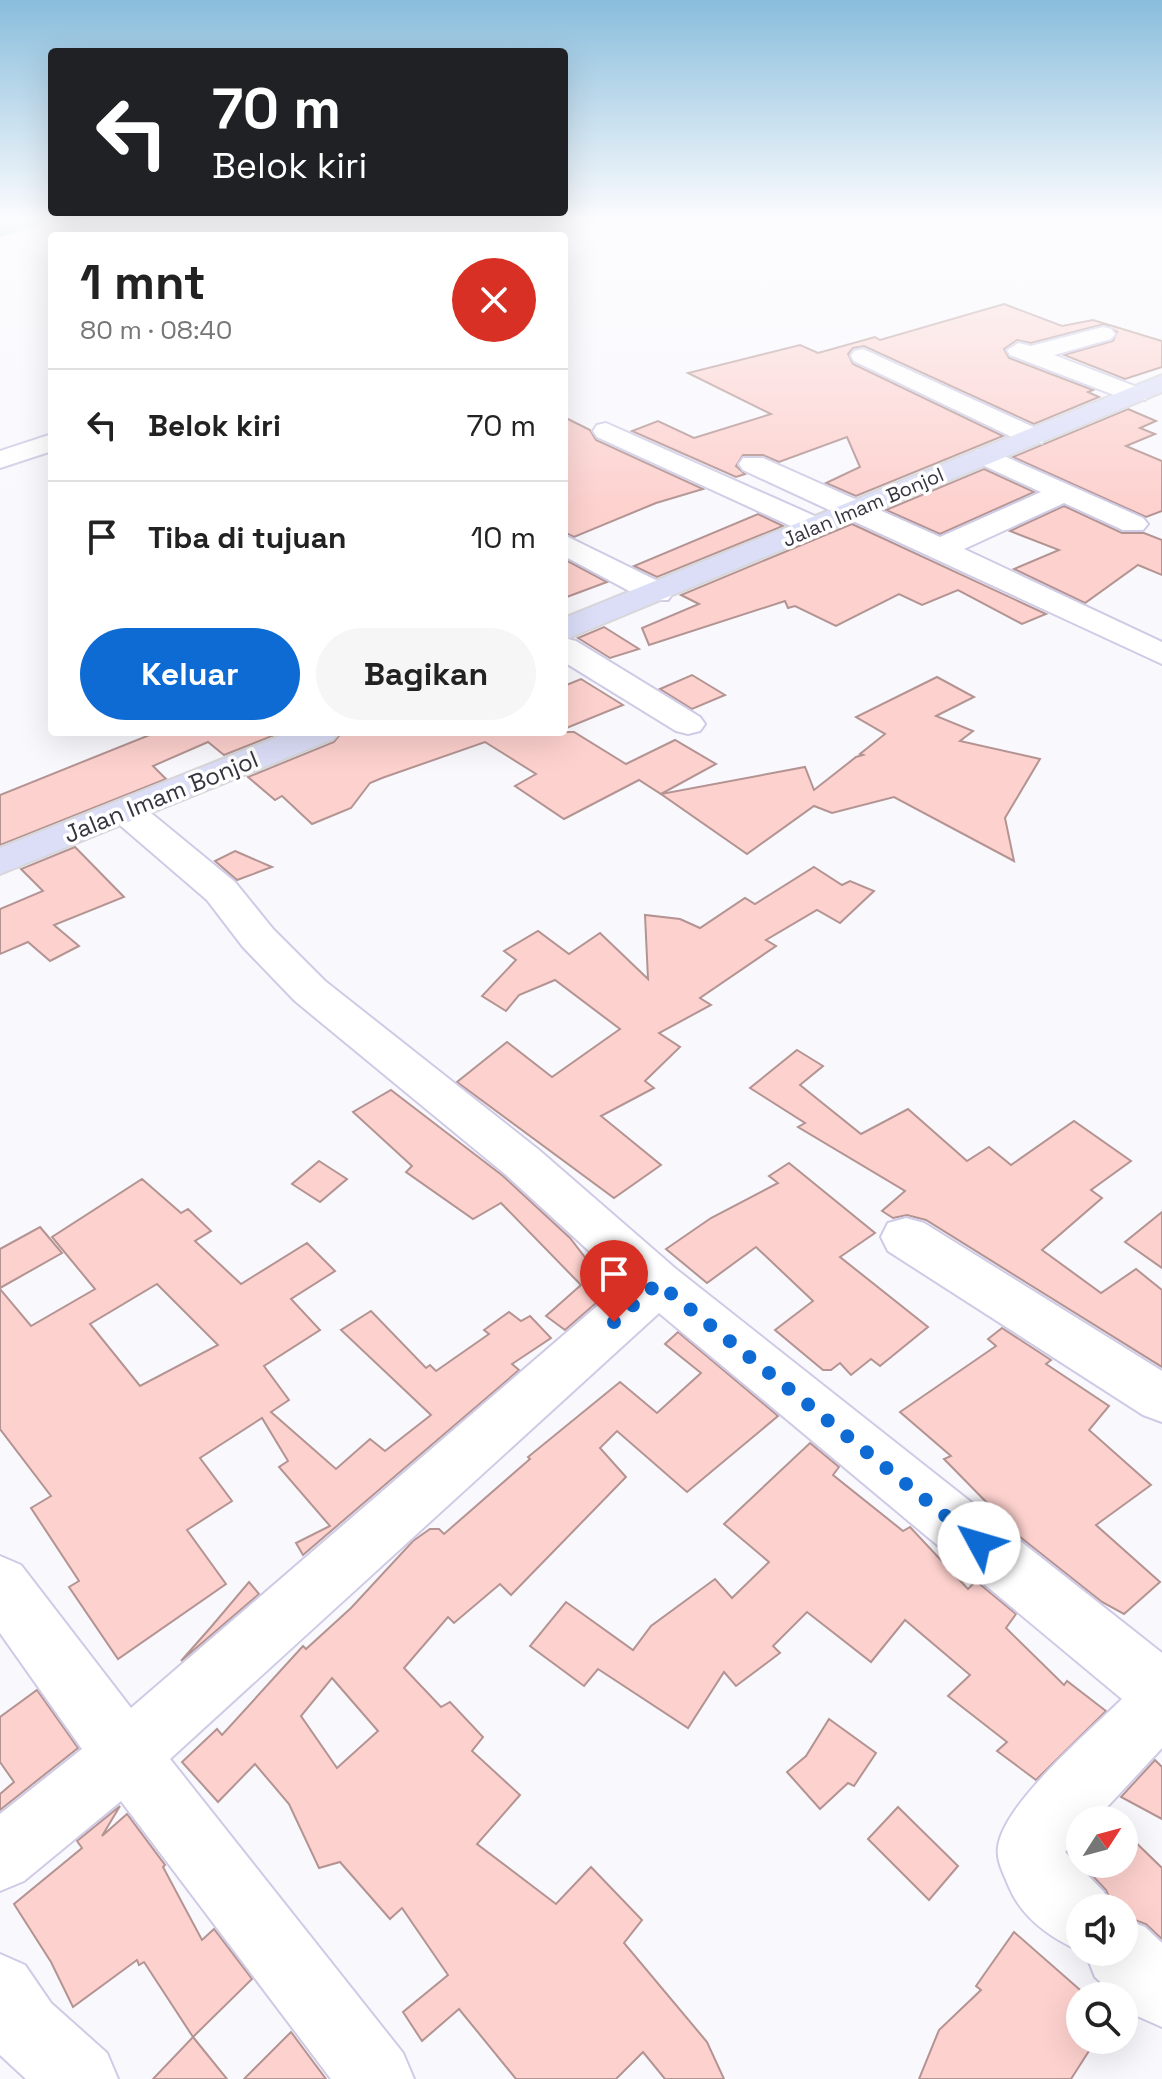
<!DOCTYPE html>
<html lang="id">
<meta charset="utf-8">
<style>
:root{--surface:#fff;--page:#f6f6f6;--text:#222;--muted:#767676;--line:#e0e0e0;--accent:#0e6bd3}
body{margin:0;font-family:"Space Grotesk",sans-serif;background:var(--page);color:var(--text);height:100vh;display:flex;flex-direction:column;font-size:30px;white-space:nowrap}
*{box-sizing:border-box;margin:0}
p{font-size:26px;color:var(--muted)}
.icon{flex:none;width:44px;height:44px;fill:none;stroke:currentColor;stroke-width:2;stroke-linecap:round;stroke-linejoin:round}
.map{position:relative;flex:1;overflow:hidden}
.side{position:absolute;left:48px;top:232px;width:520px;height:504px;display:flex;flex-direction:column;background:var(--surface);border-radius:8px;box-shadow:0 8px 32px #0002}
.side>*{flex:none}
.banner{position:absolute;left:48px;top:48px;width:520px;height:168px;border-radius:8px;box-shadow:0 8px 32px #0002;background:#202124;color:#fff;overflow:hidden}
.needle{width:52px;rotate:54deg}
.tools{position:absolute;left:1066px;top:1806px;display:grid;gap:16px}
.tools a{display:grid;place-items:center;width:72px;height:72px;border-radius:50%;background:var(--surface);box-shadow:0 8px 32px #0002;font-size:40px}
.pin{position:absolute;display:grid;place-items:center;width:68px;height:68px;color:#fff;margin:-82px -34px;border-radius:50% 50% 50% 0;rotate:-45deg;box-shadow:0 0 8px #0007}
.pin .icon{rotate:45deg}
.me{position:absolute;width:88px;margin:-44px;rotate:309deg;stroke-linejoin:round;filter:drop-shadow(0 0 6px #0008)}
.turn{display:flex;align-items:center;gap:28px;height:168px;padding:0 32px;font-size:36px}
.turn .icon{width:104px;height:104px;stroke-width:2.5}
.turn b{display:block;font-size:56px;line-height:68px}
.round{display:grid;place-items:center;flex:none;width:84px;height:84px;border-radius:42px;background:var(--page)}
.overview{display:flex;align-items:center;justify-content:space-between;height:136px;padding:0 32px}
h1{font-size:48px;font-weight:700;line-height:60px}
.primary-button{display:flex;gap:16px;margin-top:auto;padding:16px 32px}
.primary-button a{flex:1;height:92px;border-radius:48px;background:var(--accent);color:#fff;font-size:32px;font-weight:700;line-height:92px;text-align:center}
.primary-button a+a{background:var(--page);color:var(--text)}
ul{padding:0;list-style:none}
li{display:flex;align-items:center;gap:24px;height:112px;padding:0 32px;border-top:2px solid var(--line)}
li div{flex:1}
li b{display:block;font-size:30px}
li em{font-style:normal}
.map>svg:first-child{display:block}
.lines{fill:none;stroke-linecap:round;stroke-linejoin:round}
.river{fill:#9bcbca;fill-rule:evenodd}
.building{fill:#fdd1ce;stroke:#b39492;stroke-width:2;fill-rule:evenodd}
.minor-casing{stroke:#cfcbe6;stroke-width:4}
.major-casing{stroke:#d7d6d9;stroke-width:4}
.minor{fill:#fff;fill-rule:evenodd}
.major{fill:#dcdef8;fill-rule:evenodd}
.route{stroke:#0e6bd3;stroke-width:14;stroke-dasharray:0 25.2}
.labels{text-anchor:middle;stroke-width:7;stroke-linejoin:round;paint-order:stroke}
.far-street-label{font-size:20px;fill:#36343f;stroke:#fff}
.street-label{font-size:24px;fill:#36343f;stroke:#fff}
</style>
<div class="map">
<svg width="1162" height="2079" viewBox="0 0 1162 2079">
<rect width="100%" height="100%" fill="#f9f8fd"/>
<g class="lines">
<path class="river" d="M7,218H48L44,224L0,237V220Z"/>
</g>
<g class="building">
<path d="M1004,304L1062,326L1093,320L1162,341V367L1125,379L1064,355L1113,341L1117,332L1104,324L1031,343L1017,340L1004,349L1009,358L1093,390L1088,392L1099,397L1034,424L864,346L853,348L848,354L853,364L1003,436L856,496L826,483L860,467L847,437L779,462L763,455H743L736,466L745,474L736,477L632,431L658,421L694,438L771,414L688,373L800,345L818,353L875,337L880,340Z"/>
<path d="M1128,409L1156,421L1140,428L1155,434L1126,446L1162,461V511L1146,517L1013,457Z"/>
<path d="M564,417L590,430L596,440L703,489L656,503L574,537L564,532Z"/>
<path d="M984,469L1034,492L940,534L886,510Z"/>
<path d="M1064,506L1122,533H1144L1162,540V575L1138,565L1085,603L1014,569L1059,550L1010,531Z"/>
<path d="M758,514L783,526L657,577L634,566Z"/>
<path d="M852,524L1046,614L1022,624L958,590L922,605L899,594L836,626L795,606L788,608L785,601L649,645L642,628L699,604L681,595Z"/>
<path d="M564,559L607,582L564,598Z"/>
<path d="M604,627L639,649L610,658L578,638Z"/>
<path d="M692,675L725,695L692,709L660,689Z"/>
<path d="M937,677L974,697L936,716L973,731L960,741L1040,759L1005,818L1014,861L894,797L832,813L814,806L747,854L661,794L805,767L814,790L856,757L863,755L860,754L885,734L856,717Z"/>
<path d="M581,679L623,705L564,729V686Z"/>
<path d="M157,732H282L224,755L208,742L153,766L166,779L0,845V795Z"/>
<path d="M342,732H574L626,764L675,740L716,764L661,794L639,780L564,819L515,786L536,774L485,742L382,778L370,783L351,808L312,824L282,796L275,800L248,777L334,742Z"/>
<path d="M75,847L124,897L54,925L79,946L50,961L28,942L0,954V909L43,891L21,869Z"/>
<path d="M235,851L272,867L237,880L215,861Z"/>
<path d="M814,867L842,885L850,881L874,891L840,923L817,910L766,940L776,946L700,998L711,1005L659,1033L680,1047L645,1081L654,1088L601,1116L661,1165L614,1198L457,1082L507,1042L552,1077L620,1029L555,980L519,995L506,1011L482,996L516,960L504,951L538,931L569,954L600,933L648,979L645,915L680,919L700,928L745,898L755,904Z"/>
<path d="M797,1050L823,1066L800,1085L861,1134L908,1109L967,1161L989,1147L1011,1165L1074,1121L1131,1161L1091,1190L1102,1198L1042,1250L1101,1293L1136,1269L1162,1290V1367L926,1220L907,1215L893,1218L882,1211L905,1191L798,1127L805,1123L750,1088Z"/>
<path d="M391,1090L503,1176L570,1238L594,1269L599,1264L619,1283L565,1330L546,1316L581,1285L501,1203L473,1219L406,1172L412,1166L353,1112Z"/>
<path d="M319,1161L347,1179L320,1202L292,1184Z"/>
<path d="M789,1163L875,1233L840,1257L928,1327L880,1366L871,1359L851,1375L840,1363L831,1370H823L775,1330L813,1301L756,1247L707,1283L666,1249L711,1218L778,1183L769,1176Z"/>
<path d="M142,1179L181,1213L188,1209L211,1231L195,1241L241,1284L307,1243L335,1271L291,1299L320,1330L264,1366L289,1400L271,1412L336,1469L370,1439L385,1451L431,1415L341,1330L371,1311L426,1368L430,1365L436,1371L489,1334L484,1330L509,1312L521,1321L530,1316L551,1338L512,1364L519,1370L303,1555L296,1543L330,1526L279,1467L288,1461L262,1418L200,1458L232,1501L187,1530L226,1584L118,1659L69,1587L79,1581L31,1508L51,1496L0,1429V1289L31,1326L95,1289L52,1237ZM157,1284L218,1345L140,1386L90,1324Z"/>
<path d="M1162,1212V1268L1125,1242Z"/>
<path d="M40,1227L62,1253L0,1288V1249Z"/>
<path d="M1002,1328L1051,1360L1046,1364L1109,1406L1089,1430L1151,1485L1096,1525L1160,1582L1124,1614L1102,1602L996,1518L1000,1516L944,1459L951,1456L900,1412L996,1346L988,1339Z"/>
<path d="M678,1332L778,1416L687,1492L617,1431L600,1448L626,1477L511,1595L500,1584L454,1623L448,1617L404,1668L441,1707L450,1702L483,1737L472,1751L520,1795L477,1844L556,1904L591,1867L642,1920L624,1943L707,2042L724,2079H665L643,2052L616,2079H516L459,2009L422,2041L403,2012L448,1975L402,1908L390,1919L340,1862L319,1868L289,1804L255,1764L218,1802L182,1762L217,1729L222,1735L303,1646L306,1649L351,1608L413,1541L430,1529H439L444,1534L530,1459L528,1457L620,1382L657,1413L701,1373L665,1344ZM332,1678L378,1731L337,1768L301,1716Z"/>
<path d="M810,1443L839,1467L833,1475L903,1531L910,1527L968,1589L976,1581L1016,1614L1006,1628L1064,1685L1067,1681L1106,1711L1036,1780L997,1751L1007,1742L948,1696L970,1675L905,1620L871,1662L807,1612L773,1646L780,1653L736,1686L724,1672L688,1728L598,1669L584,1686L530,1646L566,1602L633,1650L651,1626L715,1579L732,1598L769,1562L724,1524Z"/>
<path d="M249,1582L259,1594L181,1661L211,1627Z"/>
<path d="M37,1690L78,1748L0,1810V1794L14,1782L0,1762V1717Z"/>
<path d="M829,1719L876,1753L854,1786L848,1783L820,1809L787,1772L806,1756Z"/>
<path d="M1155,1760L1162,1767V1819L1121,1797Z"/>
<path d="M120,1806L102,1836L127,1814L165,1865L163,1867L202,1940L214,1929L252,1979L193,2037L144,1962L139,1965L137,1960L73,2007L51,1962L14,1904L82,1848L77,1841Z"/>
<path d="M898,1807L958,1866L929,1900L868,1839Z"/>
<path d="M1124,1831L1162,1868V1939L1146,1924L1124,1916V1908H1114L1106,1890L1090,1873L1093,1864H1124Z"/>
<path d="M1014,1932L1087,1996H1080V2040H1096L1071,2079H919L939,2030L981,1990L976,1986Z"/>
<path d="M291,2032L326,2079H244Z"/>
<path d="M193,2037L227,2079H153Z"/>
</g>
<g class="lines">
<g class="minor-casing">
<g id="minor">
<path d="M1103,327L1111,329L1115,334L1111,339L1054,355L1145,390L1149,395L1145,400H1127L1010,355L1007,350L1019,343L1031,346Z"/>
<path d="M863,349L1042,431L1046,437L1042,443H1024L854,361L851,356L854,351Z"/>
<path d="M606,423L826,521L831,527L826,533H806L597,437L593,431L597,425Z"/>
<path d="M52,434V451L0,468V451Z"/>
<path d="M986,448L1143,518L1148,524L1143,530H1123L1064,503L964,549L1162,642V664L743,470L739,464L743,458H763L940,537L1041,492L976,462L972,456L976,450Z"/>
<path d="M564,535L668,586L673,593L668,600H646L564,556Z"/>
<path d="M564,638L576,641L700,717L705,724L700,731L688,734L676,731L564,662Z"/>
<path d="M127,801L140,804L235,882L273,929L325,981L539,1150L676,1269L1162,1653V1748L1095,1820H1080V1836L1065,1852L1104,1892L1111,1908H1080V1951C1051,1938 1022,1918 1009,1887C1004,1874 996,1861 998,1847C1003,1804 1090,1731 1122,1699L659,1313L170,1759L403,2053L414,2079H331L121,1801L24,1881L0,1891V1814L82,1749L0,1633V1556L21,1565L131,1708L624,1283L505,1174L295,1001L243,947L207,900L114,820L108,812L114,804Z"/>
<path d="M906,1218L924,1223L1162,1371V1422L1143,1415L888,1251L881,1237L888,1223Z"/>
<path d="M1124,1919L1145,1927L1162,1943V2027L1137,2016L1124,2004V1996H1116L1095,1977L1085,1952H1124Z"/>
<path d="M0,1954L25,1965L51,2003L107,2053L118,2079H26L0,2055Z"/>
</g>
</g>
<g class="major-casing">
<g id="major">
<path d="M1162,375V392L564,640V618Z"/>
<path d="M290,732H339L333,739L0,874V848Z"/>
</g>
</g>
<use href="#minor" class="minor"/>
<use href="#major" class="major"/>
</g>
<linearGradient id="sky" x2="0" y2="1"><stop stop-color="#89bddc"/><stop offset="0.43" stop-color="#fcfcfe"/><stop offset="1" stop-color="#fcfcfe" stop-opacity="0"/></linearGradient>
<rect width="1162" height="509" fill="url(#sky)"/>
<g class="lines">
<path class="route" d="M614,1322L658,1283L979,1543"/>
</g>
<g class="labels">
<g class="far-street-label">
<text transform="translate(863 507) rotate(-23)" y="7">Jalan Imam Bonjol</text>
</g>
<g class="street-label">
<text transform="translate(161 797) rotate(-22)" y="8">Jalan Imam Bonjol</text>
</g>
</g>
</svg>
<div class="tools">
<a><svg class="needle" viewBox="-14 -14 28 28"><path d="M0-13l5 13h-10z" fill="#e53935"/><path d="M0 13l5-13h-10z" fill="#767676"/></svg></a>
<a><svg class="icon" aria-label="sound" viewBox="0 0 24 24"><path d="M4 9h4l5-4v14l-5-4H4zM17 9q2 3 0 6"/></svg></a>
<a><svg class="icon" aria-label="search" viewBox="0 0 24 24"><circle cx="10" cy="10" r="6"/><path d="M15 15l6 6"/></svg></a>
</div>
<div class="pin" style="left:614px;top:1322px;background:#d93025"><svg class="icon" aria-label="arrive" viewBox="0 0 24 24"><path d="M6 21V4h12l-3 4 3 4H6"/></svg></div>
<svg class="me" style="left:979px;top:1543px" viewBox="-20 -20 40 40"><circle r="19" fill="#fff"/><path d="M0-13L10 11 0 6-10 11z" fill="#0e6bd3"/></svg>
<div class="banner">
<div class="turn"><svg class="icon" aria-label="left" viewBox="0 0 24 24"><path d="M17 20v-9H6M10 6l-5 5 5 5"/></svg><div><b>70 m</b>Belok kiri</div></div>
</div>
<section class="side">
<div class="overview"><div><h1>1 mnt</h1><p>80 m · 08:40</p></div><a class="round" style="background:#d93025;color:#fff"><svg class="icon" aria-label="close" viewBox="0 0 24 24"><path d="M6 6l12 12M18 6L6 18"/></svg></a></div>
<ul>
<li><svg class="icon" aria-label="left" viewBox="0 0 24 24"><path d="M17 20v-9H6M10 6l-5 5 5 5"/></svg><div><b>Belok kiri</b></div><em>70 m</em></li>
<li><svg class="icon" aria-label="arrive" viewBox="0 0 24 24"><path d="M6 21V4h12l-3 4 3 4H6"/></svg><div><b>Tiba di tujuan</b></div><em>10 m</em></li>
</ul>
<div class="primary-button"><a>Keluar</a><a>Bagikan</a></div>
</section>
</div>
